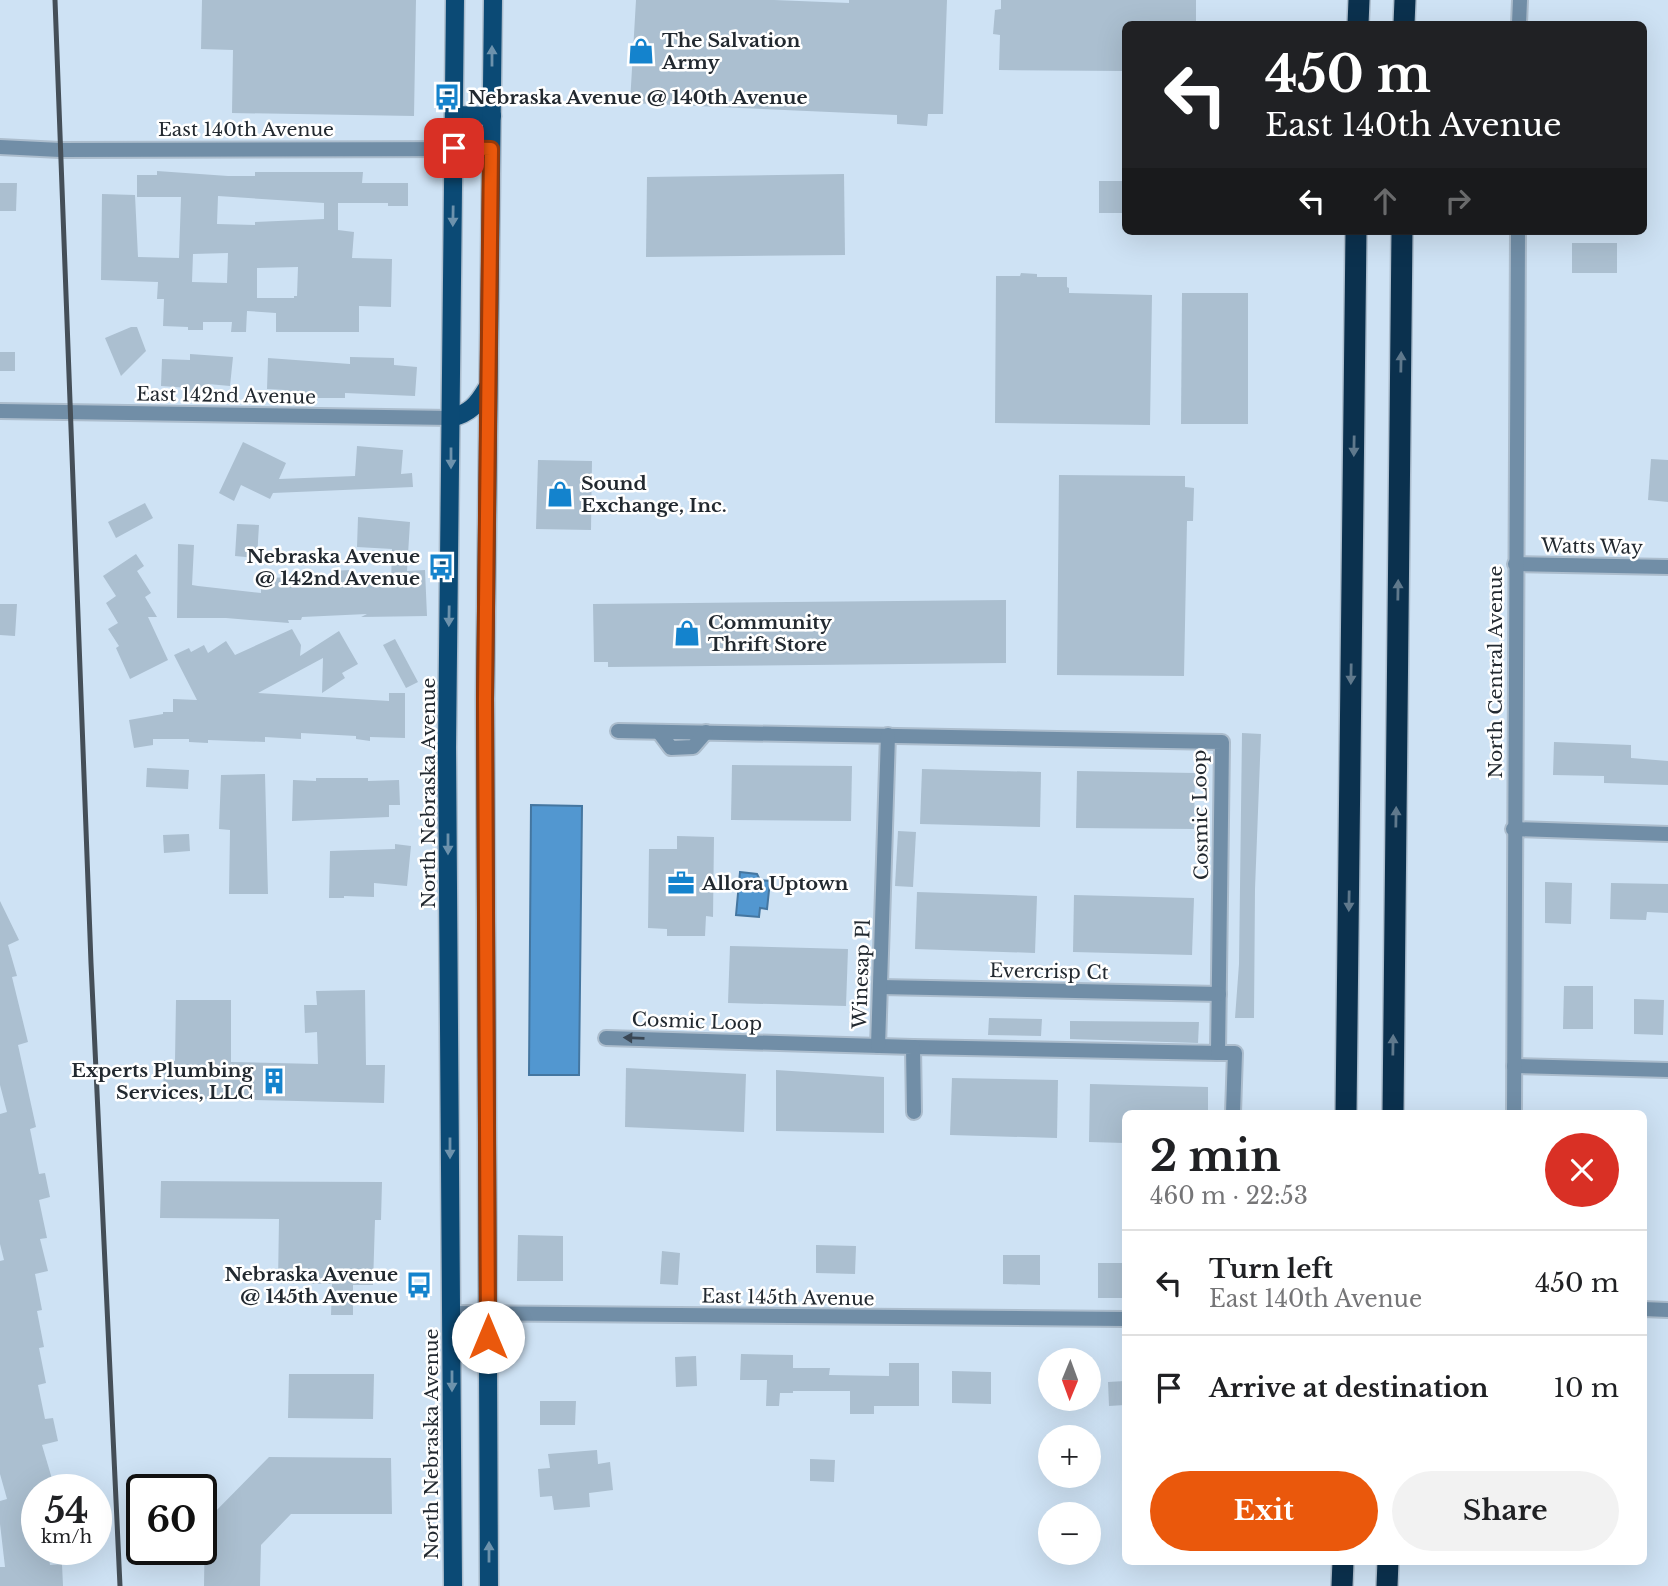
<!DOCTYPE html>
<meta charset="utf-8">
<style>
:root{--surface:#fff;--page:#f2f2f2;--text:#202124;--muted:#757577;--line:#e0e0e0;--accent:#ea580c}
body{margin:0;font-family:"Libre Baskerville",serif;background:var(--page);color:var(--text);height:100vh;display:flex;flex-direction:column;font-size:26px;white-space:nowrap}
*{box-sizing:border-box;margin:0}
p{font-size:23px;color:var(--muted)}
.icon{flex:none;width:38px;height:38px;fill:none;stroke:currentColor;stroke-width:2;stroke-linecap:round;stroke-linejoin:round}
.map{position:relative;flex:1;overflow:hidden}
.panel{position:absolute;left:1122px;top:1110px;width:525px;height:455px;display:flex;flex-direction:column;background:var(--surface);border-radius:10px;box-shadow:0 7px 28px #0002}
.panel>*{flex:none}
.top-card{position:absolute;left:1122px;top:21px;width:525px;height:214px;border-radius:10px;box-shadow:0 7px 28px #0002;background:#202124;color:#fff;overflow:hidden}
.needle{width:46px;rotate:181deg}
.controls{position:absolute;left:1038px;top:1348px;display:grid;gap:14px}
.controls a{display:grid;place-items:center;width:63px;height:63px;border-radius:50%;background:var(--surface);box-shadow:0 7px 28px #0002;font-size:35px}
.speed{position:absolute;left:21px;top:1474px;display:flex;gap:14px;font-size:35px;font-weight:700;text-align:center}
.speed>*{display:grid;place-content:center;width:91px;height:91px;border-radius:50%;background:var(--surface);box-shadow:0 7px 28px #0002;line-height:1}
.speed small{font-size:18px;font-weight:400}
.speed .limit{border:4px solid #111;border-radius:10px;background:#fff;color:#111}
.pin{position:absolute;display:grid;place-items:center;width:60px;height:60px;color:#fff;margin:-30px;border-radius:14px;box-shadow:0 4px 10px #0006}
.me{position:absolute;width:77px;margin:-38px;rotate:0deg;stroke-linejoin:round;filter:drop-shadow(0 0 5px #0008)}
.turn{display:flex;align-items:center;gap:24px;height:147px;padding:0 28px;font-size:32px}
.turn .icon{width:91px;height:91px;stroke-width:2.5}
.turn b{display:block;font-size:49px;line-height:60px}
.lanes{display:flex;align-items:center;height:66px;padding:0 28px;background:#0003;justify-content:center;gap:35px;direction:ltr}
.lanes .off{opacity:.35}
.round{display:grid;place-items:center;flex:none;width:74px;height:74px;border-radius:37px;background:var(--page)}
.head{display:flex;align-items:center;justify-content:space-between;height:119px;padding:0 28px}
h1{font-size:42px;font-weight:700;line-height:52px}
.action{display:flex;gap:14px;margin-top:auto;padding:14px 28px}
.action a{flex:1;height:80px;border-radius:42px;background:var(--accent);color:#fff;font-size:28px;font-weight:700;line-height:80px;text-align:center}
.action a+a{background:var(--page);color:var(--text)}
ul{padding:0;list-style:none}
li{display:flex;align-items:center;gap:21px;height:105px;padding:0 28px;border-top:2px solid var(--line)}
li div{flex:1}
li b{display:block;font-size:26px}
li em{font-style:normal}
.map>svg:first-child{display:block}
.water{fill:#5297d0;stroke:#4476a0;stroke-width:2}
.building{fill:#abbfd0;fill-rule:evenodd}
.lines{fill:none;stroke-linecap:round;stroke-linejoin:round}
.street-casing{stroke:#acbdcd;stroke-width:18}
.primary-casing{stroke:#acbdcd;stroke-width:21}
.highway-casing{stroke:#acbdcd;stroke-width:24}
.street{stroke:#718ea7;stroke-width:14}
.primary{stroke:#0b4a75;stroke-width:18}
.highway{stroke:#0b314e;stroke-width:21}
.rail{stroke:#454f58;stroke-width:5}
.oneway{fill:#6d92ac}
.oneway2{fill:#60798c}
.oneway3{fill:#3a4754}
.route-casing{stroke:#983908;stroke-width:18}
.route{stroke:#ea580c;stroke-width:12}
.labels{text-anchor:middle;stroke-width:5;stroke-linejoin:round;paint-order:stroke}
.poi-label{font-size:19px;font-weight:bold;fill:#222930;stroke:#fff;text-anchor:start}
.street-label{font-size:19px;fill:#222930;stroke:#fff}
</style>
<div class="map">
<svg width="1668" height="1586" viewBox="0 0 1668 1586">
<rect width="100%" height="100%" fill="#cee2f4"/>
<g class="water">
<path d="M531,805L582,806L579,1075H529Z"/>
<path d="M740,872L757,874L760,880L770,881L767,909L760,908L759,917L736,915Z"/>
</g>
<g class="building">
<path d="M202,0H416L414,116L232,113L233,50L201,49Z"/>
<path d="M636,0H774L849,3V0H947L943,114H928L927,126L897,124V115L630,103Z"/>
<path d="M1001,0H1196V24H1125V71L999,70L1000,35L993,34L995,10L1001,9Z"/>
<path d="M157,171L228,176H255V172H363L362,183H408V206H388V203H338V230L354,232L352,258L392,259L391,307L359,306V332H276V313L247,311L246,332H231L232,322H203V330H188V327L163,326L164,299H157L158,282L101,280L102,194L135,195L138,257L179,258L181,197H137V175H157ZM218,196L324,203V219L255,222V225L217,224ZM228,253L227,283L192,282L193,254ZM298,267L297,296H294V298H257V268Z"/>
<path d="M844,174L845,255L646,257L647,177Z"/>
<rect x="1099" y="181" width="26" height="32"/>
<path d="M0,183H17L16,211H0Z"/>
<rect x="1572" y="243" width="45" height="30"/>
<path d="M1021,273L1037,274V277H1067V287L1069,288V293L1152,295L1150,425L995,423L996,276H1020Z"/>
<path d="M1182,293H1248V424H1181Z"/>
<path d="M131,327H137L146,351L121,376L105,338Z"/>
<rect x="0" y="352" width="15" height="19"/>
<path d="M190,354L233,357L230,386L208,384L207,395L188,394V388L161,386L162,359L190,360Z"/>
<path d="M350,357L394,358V365L417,367L415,396L345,393V398H310L285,396V390L267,389L268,358L350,364Z"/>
<path d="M243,442L286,463L279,479L355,476L357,446L403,450L401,474L412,473L413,487L273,493L270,499L241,485L234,501L219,493Z"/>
<path d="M1651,459L1668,460V502L1648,500Z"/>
<path d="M538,460L592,461L591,530L536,529Z"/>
<path d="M1059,475L1185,476V487L1194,488L1193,521H1187L1184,676L1057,675Z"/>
<path d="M145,503L153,518L116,538L108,522Z"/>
<path d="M358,517L410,522L407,571L425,570L427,616L361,617L367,614L302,617L301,620H288L289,623L226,618H177L178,544L194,545L192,585L198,586L261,593V578L303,577V583L331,582V571L350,570V581L391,582L392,549L357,547Z"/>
<path d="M237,524L259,525L257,558L235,556Z"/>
<path d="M136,554L144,566L137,571L151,593L145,597L157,617H148L168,660L130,679L116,648L119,646L108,629L118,623L106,603L116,596L103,576Z"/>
<path d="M1006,600V663L608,667V662H594L593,604Z"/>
<path d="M0,604H17L15,636L0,635Z"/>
<path d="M292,629L301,645L300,656L339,631L358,664L342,673L345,678L322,693L323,658L258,693L389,701V693H405V738L370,737V741L356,739V736L301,733V739L265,737V742L208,740V743L189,742V739H153V745L134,748L129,720L163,714V712H173V699L197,700L174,655L189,648L191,652L204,645L208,653L226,641L235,655Z"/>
<path d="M395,639L418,682L406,688L383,645Z"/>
<path d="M1242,733L1261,734L1255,889L1254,1018H1235L1239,964Z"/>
<path d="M1554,742L1631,745V758L1668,761V785L1604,783V776L1553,775Z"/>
<path d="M732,765L852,766L851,821L731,820Z"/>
<path d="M147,768L189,770L188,789L146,787Z"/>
<path d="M922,769L1041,772L1040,827L920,824Z"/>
<path d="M1077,771L1195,773L1194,829L1076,828Z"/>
<path d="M265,774L268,894H229L230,830L219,829L221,775Z"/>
<path d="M316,778H368V781L399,780L400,805H389V817L292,821L293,780L316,781Z"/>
<path d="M898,831L916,832L913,887L895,886Z"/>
<path d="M189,834L190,851L164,853L163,835Z"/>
<path d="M677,836L714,837L713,917L706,916L705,936H667V929L648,928L649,849H677Z"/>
<path d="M395,844L411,846L407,886L374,883V897L344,896V898H329L330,851L395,849Z"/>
<path d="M1545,882L1572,883L1571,924L1545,923Z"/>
<path d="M1611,883L1668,884V913L1647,912L1646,920L1610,919Z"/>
<path d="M917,892L1037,896L1035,953L915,949Z"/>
<path d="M1074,895L1194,898L1192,955L1073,952Z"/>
<path d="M0,901L19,940L8,945L17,976L12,977L28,1042L18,1045L36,1127L30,1129L39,1174L45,1173L50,1197L39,1200L47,1238L40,1239L48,1271L35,1274L42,1310L37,1311L44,1347L39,1348L46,1383L38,1385L45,1419L53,1418L58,1441L42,1445L55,1489H37V1549H48L50,1565L62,1564L63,1586H0V1567H5L0,1524V1501L7,1499L0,1474V1261L4,1260L0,1244V1114L7,1112L0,1085Z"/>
<path d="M730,946L848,949L846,1006L728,1003Z"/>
<path d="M1564,986H1593V1029H1563Z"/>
<path d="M365,990L366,1065H385L384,1103L163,1098L164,1060L175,1061L176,1000H231V1062L318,1064L317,1032L305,1033L304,1005H317L316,991Z"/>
<path d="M1634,999L1664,1000L1663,1035L1634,1034Z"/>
<path d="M989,1018L1042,1019L1041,1036L988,1035Z"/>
<path d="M1070,1021L1199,1022L1198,1043L1070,1039Z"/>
<path d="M626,1068L746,1074L744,1132L625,1127Z"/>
<path d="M776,1070L884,1077V1133L776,1131Z"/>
<path d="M952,1078L1058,1080L1057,1138L950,1135Z"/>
<path d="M1090,1084L1208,1087V1113H1125V1143L1089,1142Z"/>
<path d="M161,1181L382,1182L381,1220H375L373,1285H353V1315H331L332,1284L278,1283L279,1219L160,1218Z"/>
<path d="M518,1235L563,1236V1281H517Z"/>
<path d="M816,1245L856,1246L855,1274L816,1273Z"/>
<path d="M662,1251L680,1253L678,1285L660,1284Z"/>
<path d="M1003,1255H1040V1285L1003,1284Z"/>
<rect x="1098" y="1263" width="27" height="35"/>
<path d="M741,1354L793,1355V1368H830L829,1375L889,1376V1363H919V1406H874V1414H850V1391H793V1393H780L779,1406H766L767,1380H740Z"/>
<path d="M696,1356L697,1386L676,1387L675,1357Z"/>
<path d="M952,1371L991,1372V1404L952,1403Z"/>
<path d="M289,1374H374L373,1419L288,1418Z"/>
<path d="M1125,1381V1405L1109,1406L1108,1382Z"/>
<path d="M540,1401H576L575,1425H540Z"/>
<path d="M597,1450L598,1464L610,1462L613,1490L589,1493L590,1507L554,1510L552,1496L540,1497L538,1469L550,1468L548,1454Z"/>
<path d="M269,1457L391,1458L392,1514H291L261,1545L260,1586H204L205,1522Z"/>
<path d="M810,1459L835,1460L834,1482L810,1481Z"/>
</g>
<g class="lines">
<g class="street-casing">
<g id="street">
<path d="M1519,24L1520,0"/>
<path d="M0,147L60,150L491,149"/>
<path d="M0,411L451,418"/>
<path d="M1515,564L1668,567"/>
<path d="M618,731L1222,742L1218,1053L913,1047"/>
<path d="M659,732L671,748L693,747L706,732"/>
<path d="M1513,829L1668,834"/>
<path d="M880,987L1219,994"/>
<path d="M606,1038L913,1047L914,1112"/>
<path d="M878,1046L888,735"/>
<path d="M1218,1053H1235L1233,1113"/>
<path d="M1514,1066L1668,1070"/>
<path d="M1514,1113L1518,231"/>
<path d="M1643,1309L1668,1310"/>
<path d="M451,1313L1125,1319"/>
</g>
</g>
<g class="primary-casing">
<g id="primary">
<path d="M454,115L492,116"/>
<path d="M451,418C470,413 477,405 487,388"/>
<path d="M453,1586L447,748L455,0"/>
<path d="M489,1586L485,699L493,0"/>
</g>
</g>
<g class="highway-casing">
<g id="highway">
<path d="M1358,24L1359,0"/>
<path d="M1404,24L1405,0"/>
<path d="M1346,1113L1356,231"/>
<path d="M1393,1113L1402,231"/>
<path d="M1342,1586L1343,1561"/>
<path d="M1387,1586L1388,1561"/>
</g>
</g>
<use href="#street" class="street"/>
<use href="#primary" class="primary"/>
<use href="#highway" class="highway"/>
<path class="rail" d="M55,0L91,963L120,1586"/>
</g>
<defs><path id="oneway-solid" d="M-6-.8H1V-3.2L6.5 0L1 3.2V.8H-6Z" transform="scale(1.75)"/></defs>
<g class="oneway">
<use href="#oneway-solid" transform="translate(492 56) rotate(-90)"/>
<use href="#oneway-solid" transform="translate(453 216) rotate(91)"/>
<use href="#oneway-solid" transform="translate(451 458) rotate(90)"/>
<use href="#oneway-solid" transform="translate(449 616) rotate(91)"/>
<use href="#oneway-solid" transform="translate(448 844) rotate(90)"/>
<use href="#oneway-solid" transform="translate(450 1148) rotate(90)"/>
<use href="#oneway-solid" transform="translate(452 1381) rotate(90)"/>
<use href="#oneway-solid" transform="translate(489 1552) rotate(-90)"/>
</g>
<g class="oneway2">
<use href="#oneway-solid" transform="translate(1401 362) rotate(-89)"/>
<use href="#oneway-solid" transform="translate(1354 446) rotate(91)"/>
<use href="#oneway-solid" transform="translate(1398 590) rotate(-89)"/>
<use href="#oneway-solid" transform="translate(1351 674) rotate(91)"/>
<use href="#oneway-solid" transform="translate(1396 817) rotate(-89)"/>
<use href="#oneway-solid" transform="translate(1349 901) rotate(91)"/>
<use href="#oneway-solid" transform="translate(1393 1045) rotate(-89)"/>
</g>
<use class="oneway3" href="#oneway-solid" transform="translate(634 1038) rotate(-178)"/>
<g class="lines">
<g class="route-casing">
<path id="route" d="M454,148L491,149L485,699L488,1337"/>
</g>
<use href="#route" class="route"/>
</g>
<defs>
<g id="shop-bare" transform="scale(2.1)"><path d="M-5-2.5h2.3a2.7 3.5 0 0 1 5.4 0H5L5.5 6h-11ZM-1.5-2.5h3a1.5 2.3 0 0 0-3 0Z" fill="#1483cd" stroke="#fff" stroke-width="2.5" paint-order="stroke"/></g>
<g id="bus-bare" transform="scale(2.1)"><path d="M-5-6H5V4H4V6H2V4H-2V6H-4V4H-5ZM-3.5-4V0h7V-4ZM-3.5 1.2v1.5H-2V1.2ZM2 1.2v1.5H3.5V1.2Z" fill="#1483cd" stroke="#fff" stroke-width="2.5" paint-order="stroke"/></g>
<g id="office-bare" transform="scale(2.1)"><path d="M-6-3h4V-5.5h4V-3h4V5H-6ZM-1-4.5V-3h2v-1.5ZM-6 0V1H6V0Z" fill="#1483cd" stroke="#fff" stroke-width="2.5" paint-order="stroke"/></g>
<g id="building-bare" transform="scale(2.1)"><path d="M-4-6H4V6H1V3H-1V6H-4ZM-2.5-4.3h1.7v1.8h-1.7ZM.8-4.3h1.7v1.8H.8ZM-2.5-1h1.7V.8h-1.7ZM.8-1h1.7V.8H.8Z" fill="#1483cd" stroke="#fff" stroke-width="2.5" paint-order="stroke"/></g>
</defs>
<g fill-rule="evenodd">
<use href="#shop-bare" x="641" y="51"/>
<use href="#bus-bare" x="447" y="97"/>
<use href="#shop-bare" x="560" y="494"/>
<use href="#bus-bare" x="441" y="567"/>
<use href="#shop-bare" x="687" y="633"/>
<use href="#office-bare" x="681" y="883"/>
<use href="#building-bare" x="274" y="1081"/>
<use href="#bus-bare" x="419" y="1285"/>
</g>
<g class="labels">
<g class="poi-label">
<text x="662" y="47">The Salvation<tspan x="662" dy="22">Army</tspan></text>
<text x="468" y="104">Nebraska Avenue @ 140th Avenue</text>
<text x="581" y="490">Sound<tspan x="581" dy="22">Exchange, Inc.</tspan></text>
<text x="420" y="563" text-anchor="end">Nebraska Avenue<tspan x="420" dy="22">@ 142nd Avenue</tspan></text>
<text x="708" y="629">Community<tspan x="708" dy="22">Thrift Store</tspan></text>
<text x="702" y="890">Allora Uptown</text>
<text x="253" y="1077" text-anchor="end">Experts Plumbing<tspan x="253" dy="22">Services, LLC</tspan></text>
<text x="398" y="1281" text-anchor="end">Nebraska Avenue<tspan x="398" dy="22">@ 145th Avenue</tspan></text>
</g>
<g class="street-label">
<text x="246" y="136">East 140th Avenue</text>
<text transform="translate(226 395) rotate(1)" y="7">East 142nd Avenue</text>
<text transform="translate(1592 546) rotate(1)" y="7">Watts Way</text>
<text transform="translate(1495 672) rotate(-90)" y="7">North Central Avenue</text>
<text transform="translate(428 793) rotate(-90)" y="7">North Nebraska Avenue</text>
<text transform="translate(1200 815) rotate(-91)" y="7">Cosmic Loop</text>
<text transform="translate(1049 971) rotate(1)" y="7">Evercrisp Ct</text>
<text transform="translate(861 974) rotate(-88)" y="7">Winesap Pl</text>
<text transform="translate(697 1021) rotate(2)" y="7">Cosmic Loop</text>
<text transform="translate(788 1297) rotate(1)" y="7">East 145th Avenue</text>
<text transform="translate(431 1444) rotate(-90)" y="7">North Nebraska Avenue</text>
</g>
</g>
</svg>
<div class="controls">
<a><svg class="needle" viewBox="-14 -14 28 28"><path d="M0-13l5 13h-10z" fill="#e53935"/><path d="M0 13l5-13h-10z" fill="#757577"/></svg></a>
<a>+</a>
<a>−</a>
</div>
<div class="speed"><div>54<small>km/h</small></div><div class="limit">60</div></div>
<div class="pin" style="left:454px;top:148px;background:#d93025"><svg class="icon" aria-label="arrive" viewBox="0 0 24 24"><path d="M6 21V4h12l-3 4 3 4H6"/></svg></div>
<svg class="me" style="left:488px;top:1337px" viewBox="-20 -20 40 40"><circle r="19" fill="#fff"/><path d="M0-13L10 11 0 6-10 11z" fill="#ea580c"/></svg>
<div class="top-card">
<div class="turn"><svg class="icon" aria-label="left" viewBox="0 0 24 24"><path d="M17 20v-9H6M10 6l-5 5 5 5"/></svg><div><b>450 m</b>East 140th Avenue</div></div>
<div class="lanes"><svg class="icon" aria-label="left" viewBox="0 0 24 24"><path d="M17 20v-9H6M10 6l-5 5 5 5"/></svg><svg class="icon off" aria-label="ahead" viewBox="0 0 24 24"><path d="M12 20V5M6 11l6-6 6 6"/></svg><svg class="icon off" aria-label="right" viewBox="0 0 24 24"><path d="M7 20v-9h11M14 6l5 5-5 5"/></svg></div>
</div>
<section class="panel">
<div class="head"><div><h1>2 min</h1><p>460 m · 22:53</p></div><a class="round" style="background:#d93025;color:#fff"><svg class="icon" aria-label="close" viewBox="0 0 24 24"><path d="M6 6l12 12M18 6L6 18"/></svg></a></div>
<ul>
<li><svg class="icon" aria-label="left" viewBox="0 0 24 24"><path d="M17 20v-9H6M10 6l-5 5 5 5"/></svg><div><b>Turn left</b><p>East 140th Avenue</p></div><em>450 m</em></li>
<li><svg class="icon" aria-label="arrive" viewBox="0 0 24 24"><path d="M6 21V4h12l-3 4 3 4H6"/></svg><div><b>Arrive at destination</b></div><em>10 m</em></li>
</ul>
<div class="action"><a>Exit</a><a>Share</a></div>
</section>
</div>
